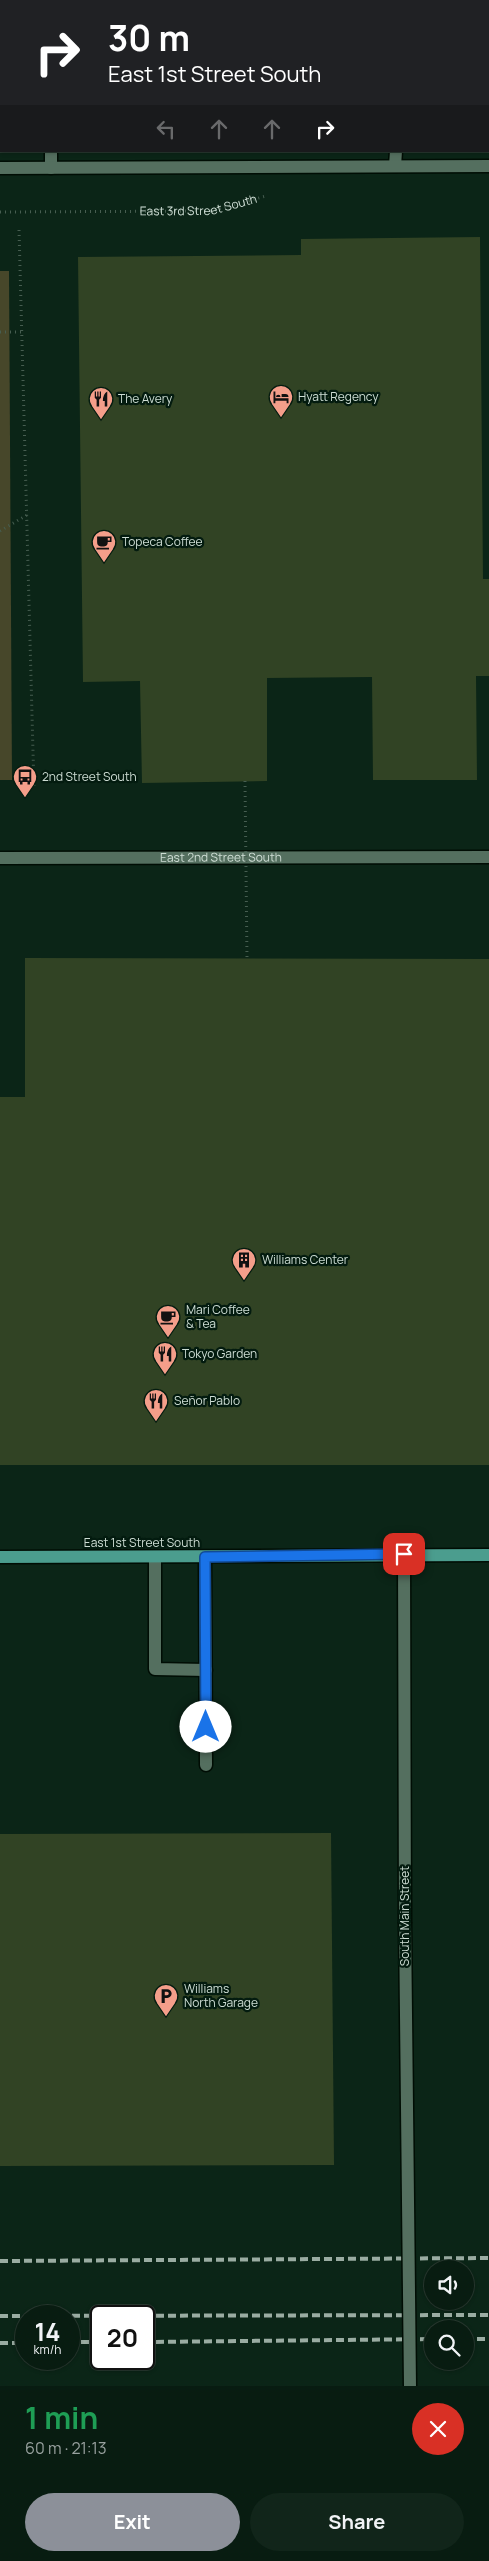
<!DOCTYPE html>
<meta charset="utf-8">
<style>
:root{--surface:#081c11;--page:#11251a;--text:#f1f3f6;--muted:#98a19f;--line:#293a31;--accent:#8c9099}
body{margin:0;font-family:Manrope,sans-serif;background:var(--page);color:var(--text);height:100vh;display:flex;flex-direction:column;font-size:19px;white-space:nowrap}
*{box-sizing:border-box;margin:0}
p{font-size:16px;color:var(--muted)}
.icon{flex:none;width:28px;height:28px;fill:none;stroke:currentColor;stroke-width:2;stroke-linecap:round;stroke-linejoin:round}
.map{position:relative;height:2386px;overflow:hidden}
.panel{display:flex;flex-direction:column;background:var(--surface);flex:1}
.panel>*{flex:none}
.banner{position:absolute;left:0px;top:0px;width:490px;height:152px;box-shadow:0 1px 4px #0004,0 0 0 1px var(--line);background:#202124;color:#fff;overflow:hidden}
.tools{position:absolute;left:424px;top:2260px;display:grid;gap:10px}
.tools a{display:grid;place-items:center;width:50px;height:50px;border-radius:50%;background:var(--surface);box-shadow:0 1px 4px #0004,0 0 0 1px var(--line);font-size:25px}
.speed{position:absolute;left:15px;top:2305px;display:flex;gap:10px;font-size:25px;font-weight:700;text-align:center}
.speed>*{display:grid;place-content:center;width:65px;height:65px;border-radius:50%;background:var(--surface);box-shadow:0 1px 4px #0004,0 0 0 1px var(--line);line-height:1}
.speed small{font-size:12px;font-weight:400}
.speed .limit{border:2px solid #111;border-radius:8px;background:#fff;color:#111}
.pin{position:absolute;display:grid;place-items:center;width:42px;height:42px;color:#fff;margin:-21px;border-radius:10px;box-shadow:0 2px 8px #0006}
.me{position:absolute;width:55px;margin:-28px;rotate:0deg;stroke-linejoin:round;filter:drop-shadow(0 0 4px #0008)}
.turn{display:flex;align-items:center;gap:18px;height:105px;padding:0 25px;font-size:22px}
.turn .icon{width:65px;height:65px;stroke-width:2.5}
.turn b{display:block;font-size:35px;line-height:42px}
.lanes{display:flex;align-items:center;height:48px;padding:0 25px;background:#0003;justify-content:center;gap:25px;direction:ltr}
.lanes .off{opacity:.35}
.round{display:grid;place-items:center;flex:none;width:52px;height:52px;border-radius:26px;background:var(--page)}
.summary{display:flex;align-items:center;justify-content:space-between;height:85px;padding:0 25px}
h1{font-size:30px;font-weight:700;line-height:38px;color:#1e9e55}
.cta{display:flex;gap:10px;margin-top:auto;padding:10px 25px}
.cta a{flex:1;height:58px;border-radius:30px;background:var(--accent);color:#fff;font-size:20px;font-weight:700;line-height:58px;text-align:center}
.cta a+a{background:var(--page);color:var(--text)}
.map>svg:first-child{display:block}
.green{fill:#47472a}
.building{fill:#314324}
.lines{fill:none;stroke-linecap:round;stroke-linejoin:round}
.service-casing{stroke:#000d04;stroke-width:15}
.tertiary-casing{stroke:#000d04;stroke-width:15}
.secondary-casing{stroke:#000d04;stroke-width:15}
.primary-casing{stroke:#000d04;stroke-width:15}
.path{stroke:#475e51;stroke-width:3;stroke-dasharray:1 4;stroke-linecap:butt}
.service{stroke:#546f5f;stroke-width:12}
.tertiary{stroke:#546f5f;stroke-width:12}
.secondary{stroke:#546f5f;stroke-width:12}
.primary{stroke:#4b9d8e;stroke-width:12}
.rail{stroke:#9aaca2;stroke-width:4;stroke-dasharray:8 4;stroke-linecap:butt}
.tertiary-bridge-casing{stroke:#000d04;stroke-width:15;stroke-linecap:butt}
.path-bridge{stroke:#475e51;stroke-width:3;stroke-dasharray:1 4;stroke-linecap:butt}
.tertiary-bridge{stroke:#546f5f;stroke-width:12}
.route-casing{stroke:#114b97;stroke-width:12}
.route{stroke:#1a73e8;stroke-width:9}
.labels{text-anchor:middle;stroke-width:4.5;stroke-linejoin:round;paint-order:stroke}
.street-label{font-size:12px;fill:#ceddd4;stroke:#031b0f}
.poi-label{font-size:12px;fill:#ceddd4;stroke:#031b0f;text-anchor:start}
</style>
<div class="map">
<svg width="489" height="2386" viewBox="0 0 489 2386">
<rect width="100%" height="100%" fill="#0b2517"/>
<path class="green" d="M0,271H9L12,780H0Z"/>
<g class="building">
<path d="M480,237L483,579H489V676H476L477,780H373L372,677L267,678V781L142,783L140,681L83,682L78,257L301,255V239Z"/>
<path d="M25,958L489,959V1465H0V1097H25Z"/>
<path d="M331,1833L334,2165L0,2166V1834Z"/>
</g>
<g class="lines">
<g class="service-casing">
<g id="service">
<path d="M51,0V1"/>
<path d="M51,168V151"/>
<path d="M155,1557V1669L206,1670"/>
<path d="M205,1557L206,1765"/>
</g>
</g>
<g class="tertiary-casing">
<g id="tertiary">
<path d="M397,1V0"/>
<path d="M395,166L396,151"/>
<path d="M0,168L489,166"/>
<path d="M404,1554L405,1922"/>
</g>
</g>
<g class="secondary-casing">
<g id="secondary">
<path id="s2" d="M0,858L489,857"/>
</g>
</g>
<g class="primary-casing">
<path id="primary" d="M0,1557L489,1555"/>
</g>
<g class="path">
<path d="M0,126L1,125"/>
<path id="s1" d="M0,212L211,211L266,196"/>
<path d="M19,230L34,789"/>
<path d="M0,332H22"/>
<path d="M0,531L27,515"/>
</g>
<use href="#service" class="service"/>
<use href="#tertiary" class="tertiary"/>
<use href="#secondary" class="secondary"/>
<use href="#primary" class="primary"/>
<g class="rail">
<path d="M0,2261L489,2258"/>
<path d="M0,2316L489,2315"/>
<path d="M465,2339H489"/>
<path d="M69,2342H101"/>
<path d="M144,2342L432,2339"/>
<path d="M0,2343H26"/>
</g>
<g class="tertiary-bridge-casing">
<path id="tertiary-bridge" d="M405,1922L410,2386"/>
</g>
<path class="path-bridge" d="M245,781L247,958"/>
<use href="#tertiary-bridge" class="tertiary-bridge"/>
</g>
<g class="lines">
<g class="route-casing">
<path id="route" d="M206,1727L205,1557L404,1554"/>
</g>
<use href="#route" class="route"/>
</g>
<defs>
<g id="hotel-pin" transform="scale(1.25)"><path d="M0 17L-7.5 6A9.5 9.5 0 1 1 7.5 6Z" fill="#f49e8a" stroke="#031b0f"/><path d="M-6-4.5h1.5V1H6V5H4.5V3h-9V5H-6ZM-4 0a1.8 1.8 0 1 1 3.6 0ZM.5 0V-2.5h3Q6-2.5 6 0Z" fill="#111"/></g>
<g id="restaurant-pin" transform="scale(1.25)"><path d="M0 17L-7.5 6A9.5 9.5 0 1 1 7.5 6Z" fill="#f49e8a" stroke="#031b0f"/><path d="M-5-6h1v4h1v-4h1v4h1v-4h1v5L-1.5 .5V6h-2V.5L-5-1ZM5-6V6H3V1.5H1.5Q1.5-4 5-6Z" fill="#111"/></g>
<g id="cafe-pin" transform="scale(1.25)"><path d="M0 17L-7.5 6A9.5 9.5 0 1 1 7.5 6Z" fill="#f49e8a" stroke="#031b0f"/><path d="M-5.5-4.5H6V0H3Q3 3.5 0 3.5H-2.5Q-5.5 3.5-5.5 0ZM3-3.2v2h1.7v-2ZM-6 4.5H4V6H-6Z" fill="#111"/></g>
<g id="bus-pin" transform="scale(1.25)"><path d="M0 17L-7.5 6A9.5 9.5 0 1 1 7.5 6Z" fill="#f49e8a" stroke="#031b0f"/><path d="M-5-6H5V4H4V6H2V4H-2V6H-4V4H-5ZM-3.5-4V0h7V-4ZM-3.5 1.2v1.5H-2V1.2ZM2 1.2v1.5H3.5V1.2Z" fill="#111"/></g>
<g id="building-pin" transform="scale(1.25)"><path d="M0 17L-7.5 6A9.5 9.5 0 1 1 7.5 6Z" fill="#f49e8a" stroke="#031b0f"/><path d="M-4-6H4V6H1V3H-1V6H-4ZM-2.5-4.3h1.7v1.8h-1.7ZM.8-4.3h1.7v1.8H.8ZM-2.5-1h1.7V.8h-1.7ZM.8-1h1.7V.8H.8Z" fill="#111"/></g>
<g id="parking-pin" transform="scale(1.25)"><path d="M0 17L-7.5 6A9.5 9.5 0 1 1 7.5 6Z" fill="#f49e8a" stroke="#031b0f"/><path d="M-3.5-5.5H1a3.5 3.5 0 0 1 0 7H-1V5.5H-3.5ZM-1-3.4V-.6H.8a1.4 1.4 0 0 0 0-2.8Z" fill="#111"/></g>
</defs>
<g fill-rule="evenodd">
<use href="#hotel-pin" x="281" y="397"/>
<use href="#restaurant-pin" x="101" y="399"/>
<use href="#cafe-pin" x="104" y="542"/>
<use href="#bus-pin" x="25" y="777"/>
<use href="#building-pin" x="244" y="1260"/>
<use href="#cafe-pin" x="168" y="1317"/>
<use href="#restaurant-pin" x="165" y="1354"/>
<use href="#restaurant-pin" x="156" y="1401"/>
<use href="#parking-pin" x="166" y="1996"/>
</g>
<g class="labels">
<g class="street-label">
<text dy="4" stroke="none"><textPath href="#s1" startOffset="199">East 3rd Street South</textPath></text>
<text dy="4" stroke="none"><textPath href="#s2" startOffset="221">East 2nd Street South</textPath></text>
<text x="142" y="1547">East 1st Street South</text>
<text transform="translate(405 1916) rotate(-90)" y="4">South Main Street</text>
</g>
<g class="poi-label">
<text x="298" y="401">Hyatt Regency</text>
<text x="118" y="403">The Avery</text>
<text x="122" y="546">Topeca Coffee</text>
<text x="42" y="781">2nd Street South</text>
<text x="262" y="1264">Williams Center</text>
<text x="186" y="1314">Mari Coffee<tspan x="186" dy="14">&amp; Tea</tspan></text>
<text x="182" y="1358">Tokyo Garden</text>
<text x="174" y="1405">Señor Pablo</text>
<text x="184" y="1993">Williams<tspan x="184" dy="14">North Garage</tspan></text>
</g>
</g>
</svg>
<div class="tools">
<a><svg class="icon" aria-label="sound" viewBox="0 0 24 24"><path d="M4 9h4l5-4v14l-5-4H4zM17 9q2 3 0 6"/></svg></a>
<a><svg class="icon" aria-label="search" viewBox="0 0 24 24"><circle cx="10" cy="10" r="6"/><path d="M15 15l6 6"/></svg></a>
</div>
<div class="speed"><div>14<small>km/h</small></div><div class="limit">20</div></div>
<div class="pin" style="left:404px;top:1554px;background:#d93025"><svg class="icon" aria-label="arrive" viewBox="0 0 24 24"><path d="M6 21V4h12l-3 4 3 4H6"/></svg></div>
<svg class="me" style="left:206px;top:1727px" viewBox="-20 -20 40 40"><circle r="19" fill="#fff"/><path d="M0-13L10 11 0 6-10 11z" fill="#1a73e8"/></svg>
<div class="banner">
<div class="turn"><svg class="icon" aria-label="right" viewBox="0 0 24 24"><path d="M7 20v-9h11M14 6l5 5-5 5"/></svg><div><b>30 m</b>East 1st Street South</div></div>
<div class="lanes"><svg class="icon off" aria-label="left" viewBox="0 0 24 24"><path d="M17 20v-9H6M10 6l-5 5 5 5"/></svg><svg class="icon off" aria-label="ahead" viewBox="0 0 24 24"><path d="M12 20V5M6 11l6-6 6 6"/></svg><svg class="icon off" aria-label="ahead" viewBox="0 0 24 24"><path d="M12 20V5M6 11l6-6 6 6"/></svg><svg class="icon" aria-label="right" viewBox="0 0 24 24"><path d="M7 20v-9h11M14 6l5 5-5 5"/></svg></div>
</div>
</div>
<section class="panel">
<div class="summary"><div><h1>1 min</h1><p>60 m · 21:13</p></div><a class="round" style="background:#d93025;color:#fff"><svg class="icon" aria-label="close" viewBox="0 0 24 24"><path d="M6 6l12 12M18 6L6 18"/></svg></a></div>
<div class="cta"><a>Exit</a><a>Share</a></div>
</section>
